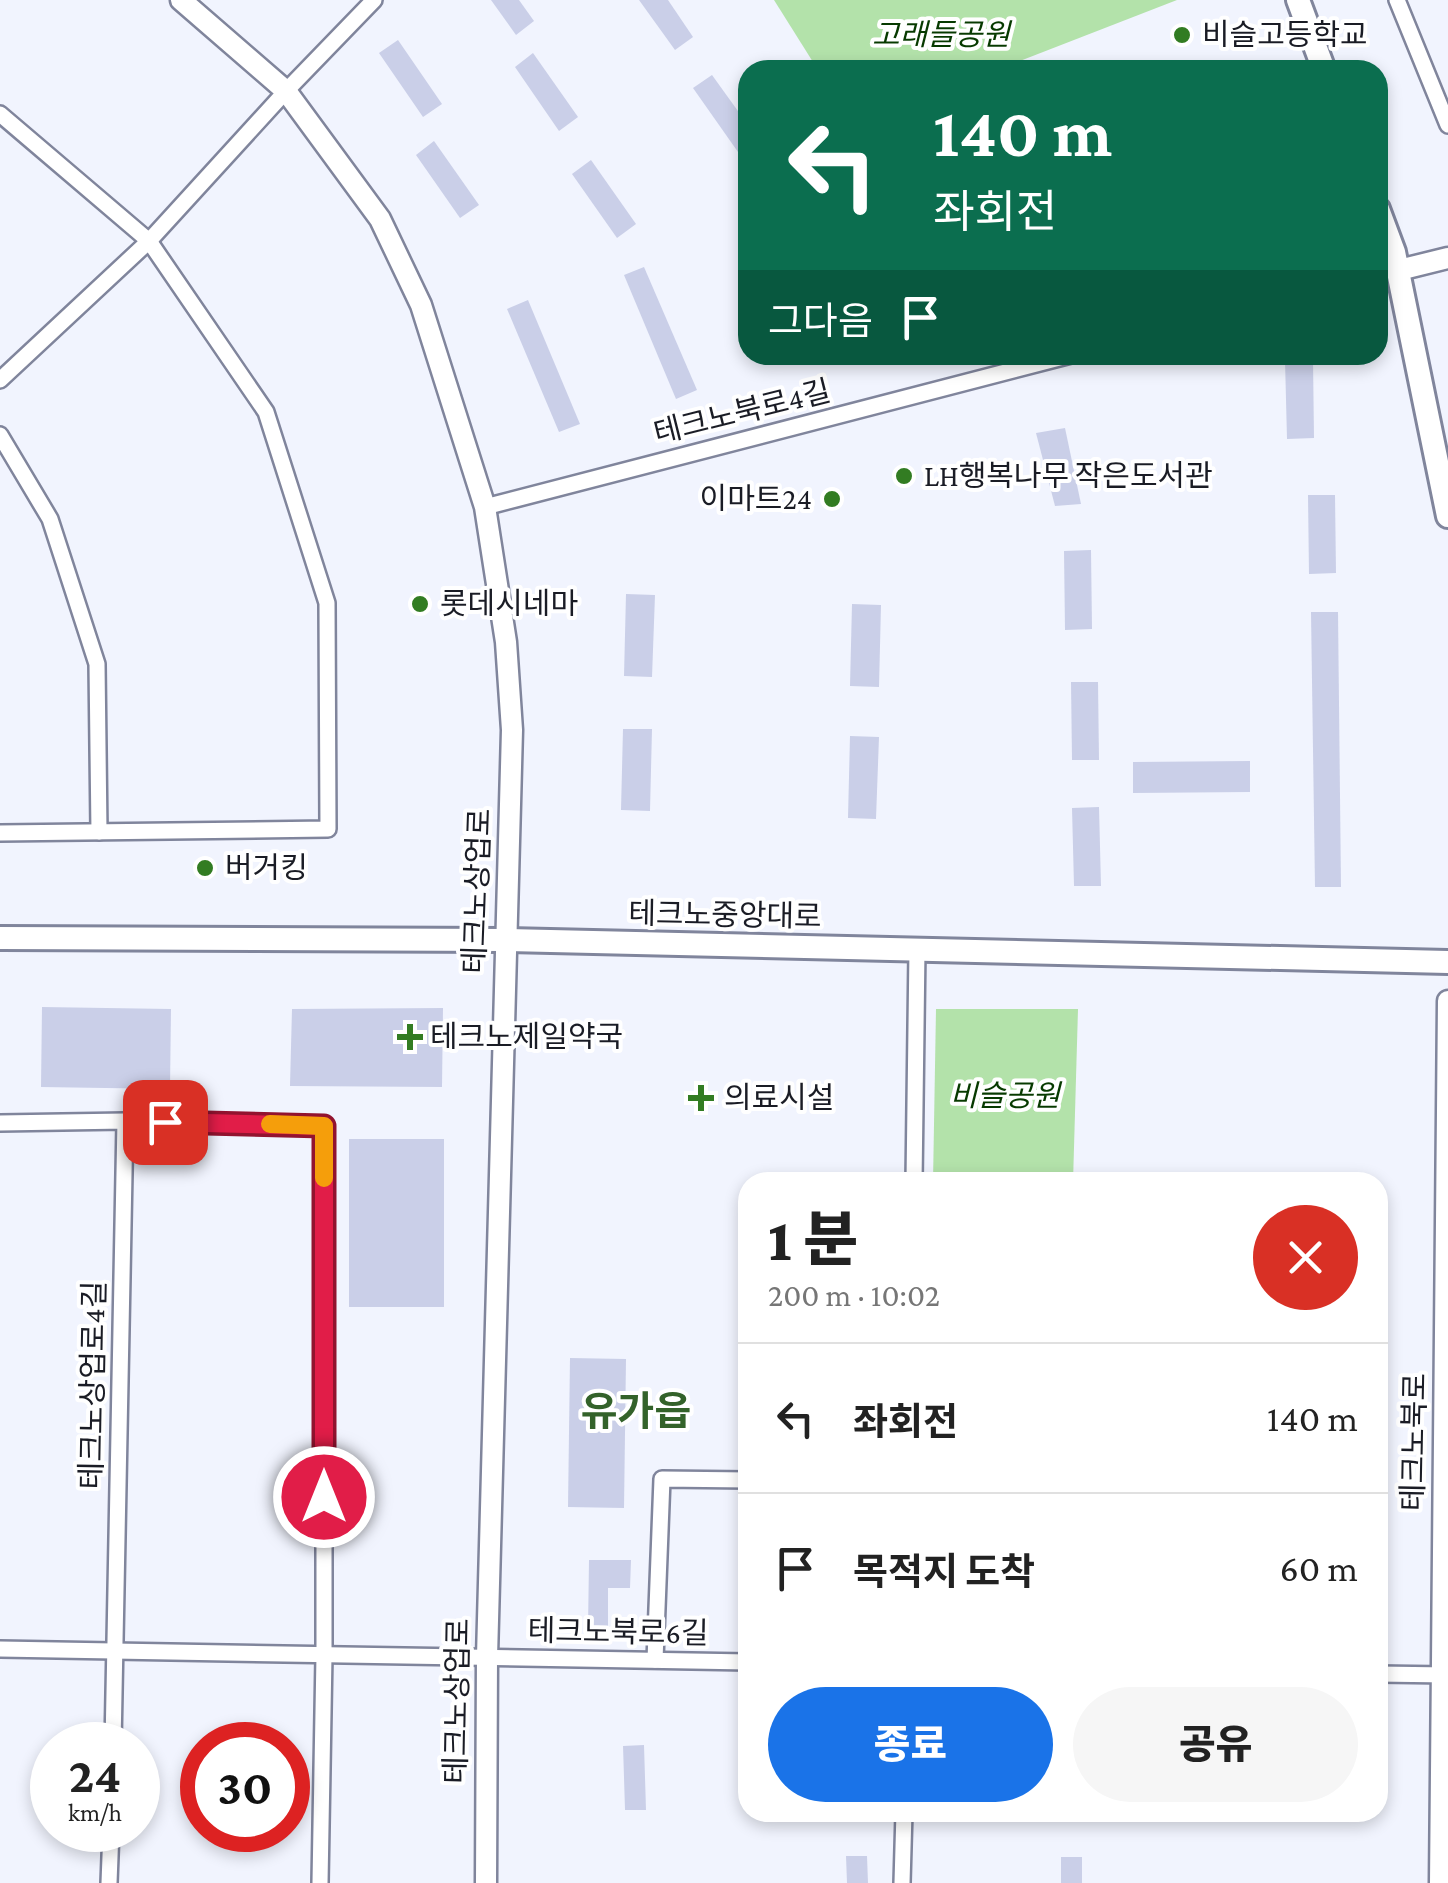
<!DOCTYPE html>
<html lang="ko">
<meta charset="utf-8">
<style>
:root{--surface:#fff;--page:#f6f6f6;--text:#222;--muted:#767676;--line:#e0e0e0;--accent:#1a73e8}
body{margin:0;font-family:"Crimson Pro","Noto Sans KR",serif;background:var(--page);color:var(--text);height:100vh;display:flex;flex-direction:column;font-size:38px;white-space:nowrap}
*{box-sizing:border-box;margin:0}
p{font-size:32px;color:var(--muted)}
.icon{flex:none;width:55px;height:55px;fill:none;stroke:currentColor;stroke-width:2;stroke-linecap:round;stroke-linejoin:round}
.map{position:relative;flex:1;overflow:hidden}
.details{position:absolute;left:738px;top:1172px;width:650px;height:650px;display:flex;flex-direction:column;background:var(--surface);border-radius:30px;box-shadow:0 5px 15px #0003}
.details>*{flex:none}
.guide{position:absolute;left:738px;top:60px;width:650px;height:305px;border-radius:30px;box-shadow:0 5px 15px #0003;background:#0b6e4f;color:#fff;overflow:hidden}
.speed{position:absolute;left:30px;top:1722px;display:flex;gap:20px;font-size:50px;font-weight:700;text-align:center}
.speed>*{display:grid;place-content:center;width:130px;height:130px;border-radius:50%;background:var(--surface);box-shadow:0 5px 15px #0003;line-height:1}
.speed small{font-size:25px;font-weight:400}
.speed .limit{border:15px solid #d22;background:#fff;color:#111}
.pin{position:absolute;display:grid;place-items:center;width:85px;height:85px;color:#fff;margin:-42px;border-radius:20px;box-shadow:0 5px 15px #0006}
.me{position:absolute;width:110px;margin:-55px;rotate:0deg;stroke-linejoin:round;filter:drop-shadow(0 0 8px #0008)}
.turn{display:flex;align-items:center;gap:35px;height:210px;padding:0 30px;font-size:45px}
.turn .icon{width:130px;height:130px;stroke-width:2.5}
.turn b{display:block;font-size:70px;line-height:85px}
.then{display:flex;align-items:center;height:95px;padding:0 30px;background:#0003;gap:20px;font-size:38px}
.round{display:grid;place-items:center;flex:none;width:105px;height:105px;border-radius:52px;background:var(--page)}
.headline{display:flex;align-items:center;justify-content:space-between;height:170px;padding:0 30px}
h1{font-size:60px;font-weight:800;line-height:75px}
.action{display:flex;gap:20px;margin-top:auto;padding:20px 30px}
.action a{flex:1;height:115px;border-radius:60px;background:var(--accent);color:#fff;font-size:40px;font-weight:800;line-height:115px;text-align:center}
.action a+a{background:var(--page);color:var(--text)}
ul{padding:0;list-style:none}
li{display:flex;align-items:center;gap:30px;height:150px;padding:0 30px;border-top:2px solid var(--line)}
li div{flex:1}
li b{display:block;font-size:38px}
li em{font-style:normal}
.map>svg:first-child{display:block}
.green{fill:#b3e2aa}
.building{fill:#cacfe8}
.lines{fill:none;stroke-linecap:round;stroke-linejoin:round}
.minor-casing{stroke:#80859c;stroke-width:20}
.tertiary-casing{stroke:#80859c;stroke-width:25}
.secondary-casing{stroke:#80859c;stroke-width:28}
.minor{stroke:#fff;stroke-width:15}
.tertiary{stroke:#fff;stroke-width:20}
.secondary{stroke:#fff;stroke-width:22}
.route-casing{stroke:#92132f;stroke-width:25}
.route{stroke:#e11d48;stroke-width:18}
.slow{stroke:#f59e0b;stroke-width:18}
.poi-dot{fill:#327c22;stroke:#fff;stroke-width:4}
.labels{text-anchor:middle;stroke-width:8;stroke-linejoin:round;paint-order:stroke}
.park-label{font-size:30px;font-style:italic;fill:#073a00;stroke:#fff}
.poi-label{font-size:30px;fill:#1a1c25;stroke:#fff;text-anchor:start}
.street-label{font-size:30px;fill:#1a1c25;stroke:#fff}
.district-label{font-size:40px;font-weight:bold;fill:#33622a;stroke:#fff}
</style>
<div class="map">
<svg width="1448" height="1883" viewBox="0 0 1448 1883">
<rect width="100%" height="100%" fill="#f1f4fe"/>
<g class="green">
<path d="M774,0H1177L997,70H818Z"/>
<path d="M936,1009H1078L1073,1182H933Z"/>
</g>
<g class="building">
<path d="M491,0H519L534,21L516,35Z"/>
<path d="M639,0H668L693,37L675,50Z"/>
<path d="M398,40L442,104L423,117L379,53Z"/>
<path d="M533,53L578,117L559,131L515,67Z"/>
<path d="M712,75L748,125V145L738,152L693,88Z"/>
<path d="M434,141L479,205L460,218L416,155Z"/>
<path d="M591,160L636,224L617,238L572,174Z"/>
<path d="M644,267L697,390L676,399L624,275Z"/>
<path d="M528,300L580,424L559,432L507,309Z"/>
<path d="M1285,360H1313L1314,438L1287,439Z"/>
<path d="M1065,428L1081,504L1055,506L1036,433Z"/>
<path d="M1308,495H1335L1336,573L1309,574Z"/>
<path d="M1091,550L1092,629L1065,630L1064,551Z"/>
<path d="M626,594L655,595L652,677L624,676Z"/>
<path d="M852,604L881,605L879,687L850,686Z"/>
<path d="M1311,612H1338L1341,887H1315Z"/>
<path d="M1071,682H1098L1099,760H1072Z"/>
<path d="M623,729H652L650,811L621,810Z"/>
<path d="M850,736L879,737L876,819L848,818Z"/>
<path d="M1250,761V792L1133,793V762Z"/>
<path d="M1099,807L1101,886H1074L1072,808Z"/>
<path d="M42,1007L171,1009L170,1089L41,1087Z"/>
<path d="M443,1008L442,1087L290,1086L292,1009Z"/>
<rect x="349" y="1139" width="95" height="168"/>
<path d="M570,1358L626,1359L624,1508L568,1507Z"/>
<path d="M589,1560H631L630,1588H608V1630L588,1629Z"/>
<path d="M644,1745L646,1810H625L623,1746Z"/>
<path d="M846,1856H867L868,1883H847Z"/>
<rect x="1061" y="1857" width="21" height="26"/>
</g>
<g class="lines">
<g class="minor-casing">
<g id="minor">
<path d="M1397,0L1448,125"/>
<path d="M0,114L149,241L266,412L327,603L328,829L0,833"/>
<path d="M0,380L149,241L286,91L374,0"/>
<path d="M0,435L50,519L97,664L99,832"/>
<path d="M485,507L1071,355"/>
<path d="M0,1123L125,1121L324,1126V1655L320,1883"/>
<path d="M914,1182L917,949"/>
<path d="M0,1649L748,1662"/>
<path d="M655,1660L662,1479L748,1480"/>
<path d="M1378,1674L1448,1675"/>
<path d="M113,1745L125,1121"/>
<path d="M109,1883L111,1830"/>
<path d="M902,1883L904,1812"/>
</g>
</g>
<g class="tertiary-casing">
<g id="tertiary">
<path d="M181,0L286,91L380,219L421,305L485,507L506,642L512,730L487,1657L486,1883"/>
<path d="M1399,270L1448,258"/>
<path d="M1440,1883L1448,1001"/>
</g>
</g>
<g class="secondary-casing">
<g id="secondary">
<path d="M1298,0L1324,70"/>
<path d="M1378,209L1394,252L1448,516"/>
<path d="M0,938L505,940L1448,962"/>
</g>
</g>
<use href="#minor" class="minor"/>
<use href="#tertiary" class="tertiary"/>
<use href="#secondary" class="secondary"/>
</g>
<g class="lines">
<g class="route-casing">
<path id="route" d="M165,1122L324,1126V1497"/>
</g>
<use href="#route" class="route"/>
<path class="slow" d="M270,1124L324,1126V1178"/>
</g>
<g class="poi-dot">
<circle cx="1182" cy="35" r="10"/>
<circle cx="904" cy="476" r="10"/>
<circle cx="832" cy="499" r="10"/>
<circle cx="420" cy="604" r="10"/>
<circle cx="205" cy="868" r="10"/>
<path d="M405 1022h10v10h10v10h-10v10h-10v-10h-10v-10h10z"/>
<path d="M696 1083h10v10h10v10h-10v10h-10v-10h-10v-10h10z"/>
</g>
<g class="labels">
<g class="park-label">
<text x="941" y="45">고래들공원</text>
<text x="1005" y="1106">비슬공원</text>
</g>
<g class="poi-label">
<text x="1202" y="45">비슬고등학교</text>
<text x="924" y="486">LH행복나무 작은도서관</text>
<text x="812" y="509" text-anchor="end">이마트24</text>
<text x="440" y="614">롯데시네마</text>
<text x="225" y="878">버거킹</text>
<text x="430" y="1047">테크노제일약국</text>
<text x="724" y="1108">의료시설</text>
</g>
<g class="street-label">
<text transform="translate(742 412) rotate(-14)" y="10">테크노북로4길</text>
<text transform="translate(477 891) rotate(-88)" y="10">테크노상업로</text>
<text transform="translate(725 915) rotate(1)" y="10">테크노중앙대로</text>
<text transform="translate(93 1385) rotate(-89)" y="10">테크노상업로4길</text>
<text transform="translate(1414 1442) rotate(-89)" y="10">테크노북로</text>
<text transform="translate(618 1632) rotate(1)" y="10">테크노북로6길</text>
<text transform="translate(457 1701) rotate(-89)" y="10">테크노상업로</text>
</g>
<g class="district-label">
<text x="636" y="1425">유가읍</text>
</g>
</g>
</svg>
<div class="speed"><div>24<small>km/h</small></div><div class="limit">30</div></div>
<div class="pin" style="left:165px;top:1122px;background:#d93025"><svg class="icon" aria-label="arrive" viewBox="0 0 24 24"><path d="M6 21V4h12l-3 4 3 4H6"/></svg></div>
<svg class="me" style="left:324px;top:1497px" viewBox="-20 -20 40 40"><circle r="17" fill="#e11d48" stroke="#fff" stroke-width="3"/><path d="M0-11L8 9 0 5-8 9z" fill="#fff"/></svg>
<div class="guide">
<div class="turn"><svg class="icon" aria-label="left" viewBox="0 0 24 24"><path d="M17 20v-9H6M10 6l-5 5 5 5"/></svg><div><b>140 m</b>좌회전</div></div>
<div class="then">그다음<svg class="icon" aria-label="arrive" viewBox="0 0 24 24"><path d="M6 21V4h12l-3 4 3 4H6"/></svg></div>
</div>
<section class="details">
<div class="headline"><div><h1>1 분</h1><p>200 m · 10:02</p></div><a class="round" style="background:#d93025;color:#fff"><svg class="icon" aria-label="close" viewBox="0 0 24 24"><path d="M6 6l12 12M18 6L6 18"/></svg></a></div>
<ul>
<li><svg class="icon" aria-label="left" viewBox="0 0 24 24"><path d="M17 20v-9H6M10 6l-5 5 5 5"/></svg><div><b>좌회전</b></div><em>140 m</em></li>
<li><svg class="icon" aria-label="arrive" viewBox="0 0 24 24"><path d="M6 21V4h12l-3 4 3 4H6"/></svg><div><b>목적지 도착</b></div><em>60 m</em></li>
</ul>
<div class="action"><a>종료</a><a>공유</a></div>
</section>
</div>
